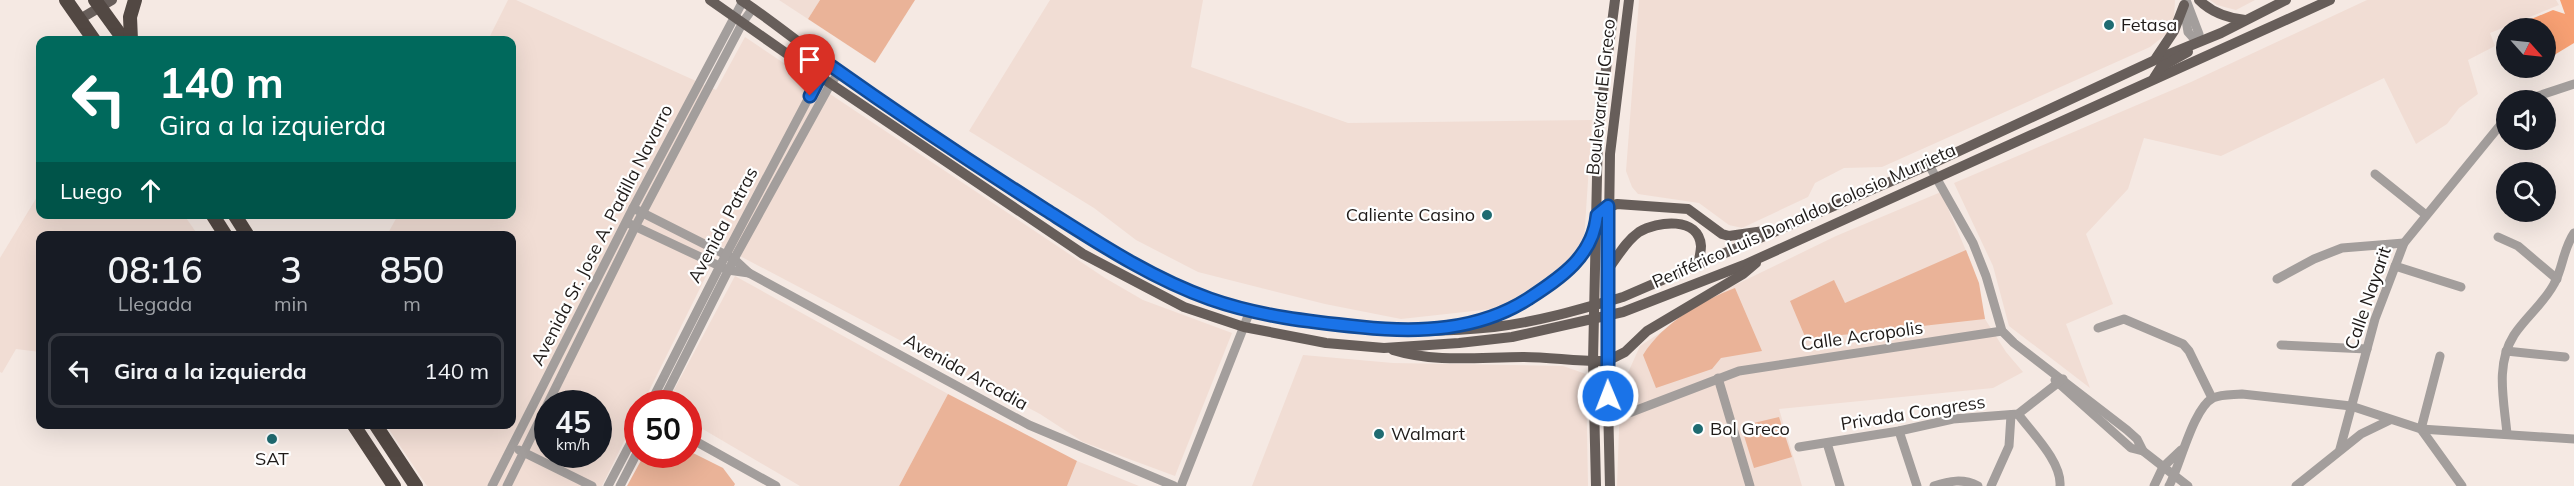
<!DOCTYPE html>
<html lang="es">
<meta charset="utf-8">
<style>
:root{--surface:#171b24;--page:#20242c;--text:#f1f3f6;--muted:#9ea1a6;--line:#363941}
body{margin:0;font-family:Mulish,sans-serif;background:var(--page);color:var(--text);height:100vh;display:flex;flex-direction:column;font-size:22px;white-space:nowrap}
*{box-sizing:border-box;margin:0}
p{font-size:20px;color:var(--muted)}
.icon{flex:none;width:33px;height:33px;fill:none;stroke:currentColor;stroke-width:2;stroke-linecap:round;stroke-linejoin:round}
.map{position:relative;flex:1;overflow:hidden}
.drawer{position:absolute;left:36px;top:231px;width:480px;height:198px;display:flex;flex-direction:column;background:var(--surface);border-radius:12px;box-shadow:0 6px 24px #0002}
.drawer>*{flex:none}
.hud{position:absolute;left:36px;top:36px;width:480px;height:183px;border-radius:12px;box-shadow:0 6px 24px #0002;background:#00695c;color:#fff;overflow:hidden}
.needle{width:39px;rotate:117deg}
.fabs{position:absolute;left:2496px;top:18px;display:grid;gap:12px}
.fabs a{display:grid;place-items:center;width:60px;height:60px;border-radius:50%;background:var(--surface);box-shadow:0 6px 24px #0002;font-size:30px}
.speed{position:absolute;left:534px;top:390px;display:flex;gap:12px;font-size:30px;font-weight:700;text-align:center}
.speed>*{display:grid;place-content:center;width:78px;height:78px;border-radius:50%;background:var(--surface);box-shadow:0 6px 24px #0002;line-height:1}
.speed small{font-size:15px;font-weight:400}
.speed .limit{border:9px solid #d22;background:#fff;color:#111}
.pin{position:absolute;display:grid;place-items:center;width:51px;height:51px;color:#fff;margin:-62px -26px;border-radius:50% 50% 50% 0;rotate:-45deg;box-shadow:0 0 6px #0007}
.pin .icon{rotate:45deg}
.me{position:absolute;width:66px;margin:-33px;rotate:359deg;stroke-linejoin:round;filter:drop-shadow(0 0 4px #0008)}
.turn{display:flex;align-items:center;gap:21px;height:126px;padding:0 24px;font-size:27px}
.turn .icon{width:78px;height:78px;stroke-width:2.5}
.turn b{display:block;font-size:42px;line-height:51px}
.then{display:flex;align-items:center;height:57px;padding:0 24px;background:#0003;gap:12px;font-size:22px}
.eta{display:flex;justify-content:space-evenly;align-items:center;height:102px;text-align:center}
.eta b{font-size:36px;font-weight:600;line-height:42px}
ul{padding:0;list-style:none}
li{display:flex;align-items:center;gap:18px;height:75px;margin:0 12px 9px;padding:0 12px;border:3px solid var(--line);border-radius:12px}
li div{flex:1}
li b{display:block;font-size:22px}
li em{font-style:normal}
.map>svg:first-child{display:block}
.built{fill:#f1ddd4;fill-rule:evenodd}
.green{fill:#eab398}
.forest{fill:#f7a073}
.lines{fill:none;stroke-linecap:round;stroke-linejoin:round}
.minor{stroke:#a39e9c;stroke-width:9}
.major{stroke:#675e5a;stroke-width:10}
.highway{stroke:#524843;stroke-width:14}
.route-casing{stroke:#114b97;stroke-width:15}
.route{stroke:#1a73e8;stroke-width:10}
.poi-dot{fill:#1f6b71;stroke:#fff;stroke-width:2}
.labels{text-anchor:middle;stroke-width:4.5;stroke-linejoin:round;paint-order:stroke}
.poi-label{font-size:18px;fill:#1f1b19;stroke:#fff;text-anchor:start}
.street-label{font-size:18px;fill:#1f1b19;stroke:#fff}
</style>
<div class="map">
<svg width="2574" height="486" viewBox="0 0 2574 486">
<rect width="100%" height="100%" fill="#f5e9e3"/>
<g class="built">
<path d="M508,0H516L716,90L745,37L1105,278L1143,300L1232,333L1175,476L1083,442L1040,414L721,246L643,403L638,404L637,415L602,486H427L386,425L512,424V236L387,235L398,215L512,214V40H488ZM548,404H598V454H548Z"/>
<path d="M779,0H820L808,19Z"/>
<path d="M1050,0H1203L1191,67L1348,123L1592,120L1584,241L1566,264L1501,308L1401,319L1325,304L1198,272L1136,240L1094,208L969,131Z"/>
<path d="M1639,0H2175L2174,18L2168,33L2150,47L1882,167L1844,168L1815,183L1808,197L1742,228L1729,225L1699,203L1638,194L1632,187L1626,171Z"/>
<path d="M2210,0H2255L2236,10L2217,5Z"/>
<path d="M2367,0H2556L2559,5L2490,33L2495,46L2468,60L2478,94L2459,108L2447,124L2416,144L2384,78L2221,156L2144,138L2128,189L2086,234L2113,304L2066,324L2090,388L2009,326L1993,266L1954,183L2191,82Z"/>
<path d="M40,192V214L184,215L198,235L40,236V352L16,349L2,373L0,372V258Z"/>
<path d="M1941,192L1973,267L1985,319L2006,352L2023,372L1993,388L1779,409L1802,486H1617L1620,401L1627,375L1640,346L1729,288L1836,236Z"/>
<path d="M735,276L948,394L899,486H800L689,421L688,404L667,403Z"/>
<path d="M1303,355L1393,363L1563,366L1586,374L1588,486H1252Z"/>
<path d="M1077,461L1139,486H1067Z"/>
</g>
<g class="green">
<path d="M820,0H915L875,63L808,19Z"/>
<path d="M1966,250L1979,283L1985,319L1806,339L1790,301L1834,280L1845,303Z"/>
<path d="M1735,288L1762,351L1721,358L1712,369L1656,388L1643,355C1663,323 1701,301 1735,288Z"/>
<path d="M948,394L1077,461L1067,486H899Z"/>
<path d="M1779,417L1792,457L1754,468L1741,426Z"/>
<path d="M689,451L723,468L735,484L734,486H627L644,455L688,454Z"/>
</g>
<path class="forest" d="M2560,0H2574V43L2546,60V28H2510L2553,10L2565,14Z"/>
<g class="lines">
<g class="minor">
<path d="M2186,0L2199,34L2197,42"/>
<path d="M2184,7L2188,32L2197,42"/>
<path d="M2526,100L2574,84"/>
<path d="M1929,165L1973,243L1986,276L2002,331L2014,343L2127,430L2137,439L2143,451"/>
<path d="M2375,174L2426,215"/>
<path d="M633,208L734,259L749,273L1029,425L1174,486"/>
<path d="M630,224L728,270L749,273"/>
<path d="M2498,237L2518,246L2557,279"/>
<path d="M2395,266L2461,287"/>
<path d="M2277,279L2314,259L2342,248L2404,243"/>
<path d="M2098,328L2124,319L2183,344L2189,351L2212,398"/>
<path d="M2281,345L2367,349"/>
<path d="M2506,351L2565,357"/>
<path d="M2440,356L2421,429L2462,486"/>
<path d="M1718,378L1750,486"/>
<path d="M2055,380L2131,448L2143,451L2188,486"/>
<path d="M650,404L720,266L827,63"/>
<path d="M661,404L734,259L831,83L840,72"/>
<path d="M2018,414C2032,433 2062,462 2060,486"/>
<path d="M1608,421L1739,371L2002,331"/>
<path d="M1899,431L1917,486"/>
<path d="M2507,434C2504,400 2495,365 2514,335C2526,317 2544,303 2554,284C2563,268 2563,249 2574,233"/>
<path d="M688,437L776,486"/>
<path d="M1827,443L1840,486"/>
<path d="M1799,447L1899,431L1953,419L2018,414L2063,379"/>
<path d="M2340,449L2375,319L2404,243L2506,118"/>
<path d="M519,450L592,486"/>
<path d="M492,486L633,208L743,1"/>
<path d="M507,486L635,227L743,22L753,8"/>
<path d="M608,486L638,429"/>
<path d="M620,486L638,451"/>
<path d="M1181,486L1250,311"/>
<path d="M1934,486C1949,481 1963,478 1978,486"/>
<path d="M1991,486L2009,446L2011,415"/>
<path d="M2154,486L2163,467L2181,450"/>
<path d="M2169,486C2180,466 2193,408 2213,398C2222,394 2233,395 2242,394L2351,406L2421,429L2574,439"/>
<path d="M2296,486L2361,434L2390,420"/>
</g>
<g class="major">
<path d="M710,0L803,65L1083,254L1184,307L1244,327L1326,343L1384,348L1459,343L1512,337L1623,312L1744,265L2330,0"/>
<path d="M741,0C771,20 799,43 828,64C900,116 974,164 1048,211C1099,244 1151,277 1208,298C1286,328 1411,336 1494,327C1538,322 1581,309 1623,297L1929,165L2155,60L2221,33L2286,0"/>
<path d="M2199,0C2212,13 2227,18 2245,20"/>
<path d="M80,19L112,0"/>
<path d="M2156,58L2174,31L2184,5"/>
<path d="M2154,78L2161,67L2188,52"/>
<path d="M1604,209L1617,204L1688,209L1722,234L1729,236L1764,231"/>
<path d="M1609,268C1618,256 1626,241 1639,232C1657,221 1699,216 1701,246C1701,252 1699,259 1698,265"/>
<path d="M1471,322L1508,312L1567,272L1581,258L1594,232"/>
<path d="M1393,350C1435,363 1480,357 1523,357C1551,357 1579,362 1607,361L1625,352L1647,331L1743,274L1756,263"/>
<path d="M1596,486L1593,361L1598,131L1615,0"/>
<path d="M1610,486L1607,361L1610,154L1629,0"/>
</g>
<g class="highway">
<path d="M66,0L94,40"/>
<path d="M95,0L124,40"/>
<path d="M131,40L130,17L135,0"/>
<path d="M212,214L226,236"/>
<path d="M234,214L248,236"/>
<path d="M353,424L394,486"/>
<path d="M375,424L416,486"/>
</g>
</g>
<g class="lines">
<g class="route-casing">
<path id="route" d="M810,96L827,63C899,114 972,163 1046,210C1098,243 1151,278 1210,299C1258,316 1310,322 1361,327C1418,333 1478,331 1528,299C1560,278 1593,257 1597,215L1608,206V396"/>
</g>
<use href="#route" class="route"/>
</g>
<g class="poi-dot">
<circle cx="2109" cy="25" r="6"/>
<circle cx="1487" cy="215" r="6"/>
<circle cx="1698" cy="429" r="6"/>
<circle cx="1379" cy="434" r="6"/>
<circle cx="272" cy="439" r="6"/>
</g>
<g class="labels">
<g class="poi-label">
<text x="2121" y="31">Fetasa</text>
<text x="1475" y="221" text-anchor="end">Caliente Casino</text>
<text x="1710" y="435">Bol Greco</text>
<text x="1391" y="440">Walmart</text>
<text x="272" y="465" text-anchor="middle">SAT</text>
</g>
<g class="street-label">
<text transform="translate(1601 97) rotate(-84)" y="6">Boulevard El Greco</text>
<text transform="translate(1804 216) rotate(-24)" y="6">Periférico Luis Donaldo Colosio Murrieta</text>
<text transform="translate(723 225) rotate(-62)" y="6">Avenida Patras</text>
<text transform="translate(602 235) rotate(-63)" y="6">Avenida Sr. Jose A. Padilla Navarro</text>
<text transform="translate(2368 298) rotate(-71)" y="6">Calle Nayarit</text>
<text transform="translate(1862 336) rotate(-8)" y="6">Calle Acropolis</text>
<text transform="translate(966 372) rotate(29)" y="6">Avenida Arcadia</text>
<text transform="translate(1913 413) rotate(-9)" y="6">Privada Congress</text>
</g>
</g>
</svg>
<div class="fabs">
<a><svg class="needle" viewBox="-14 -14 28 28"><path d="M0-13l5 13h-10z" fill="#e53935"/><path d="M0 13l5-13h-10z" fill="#9ea1a6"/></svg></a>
<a><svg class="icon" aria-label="sound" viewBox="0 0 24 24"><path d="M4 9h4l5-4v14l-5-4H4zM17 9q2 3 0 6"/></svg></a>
<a><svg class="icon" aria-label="search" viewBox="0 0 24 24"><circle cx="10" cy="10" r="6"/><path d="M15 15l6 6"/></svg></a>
</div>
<div class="speed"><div>45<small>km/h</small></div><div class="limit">50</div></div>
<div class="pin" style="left:810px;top:96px;background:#d93025"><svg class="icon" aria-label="arrive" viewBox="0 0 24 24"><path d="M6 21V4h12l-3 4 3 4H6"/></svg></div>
<svg class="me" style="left:1608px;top:396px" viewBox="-20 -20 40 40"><circle r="17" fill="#1a73e8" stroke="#fff" stroke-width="3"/><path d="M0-11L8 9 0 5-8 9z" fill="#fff"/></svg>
<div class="hud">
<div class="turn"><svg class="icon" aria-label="left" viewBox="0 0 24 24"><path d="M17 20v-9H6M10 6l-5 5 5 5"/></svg><div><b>140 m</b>Gira a la izquierda</div></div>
<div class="then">Luego<svg class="icon" aria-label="ahead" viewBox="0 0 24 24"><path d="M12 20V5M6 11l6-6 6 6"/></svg></div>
</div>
<section class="drawer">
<div class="eta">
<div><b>08:16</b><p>Llegada</p></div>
<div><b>3</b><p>min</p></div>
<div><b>850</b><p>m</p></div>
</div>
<ul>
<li><svg class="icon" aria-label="left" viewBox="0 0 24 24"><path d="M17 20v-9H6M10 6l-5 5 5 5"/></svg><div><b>Gira a la izquierda</b></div><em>140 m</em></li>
</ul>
</section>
</div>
